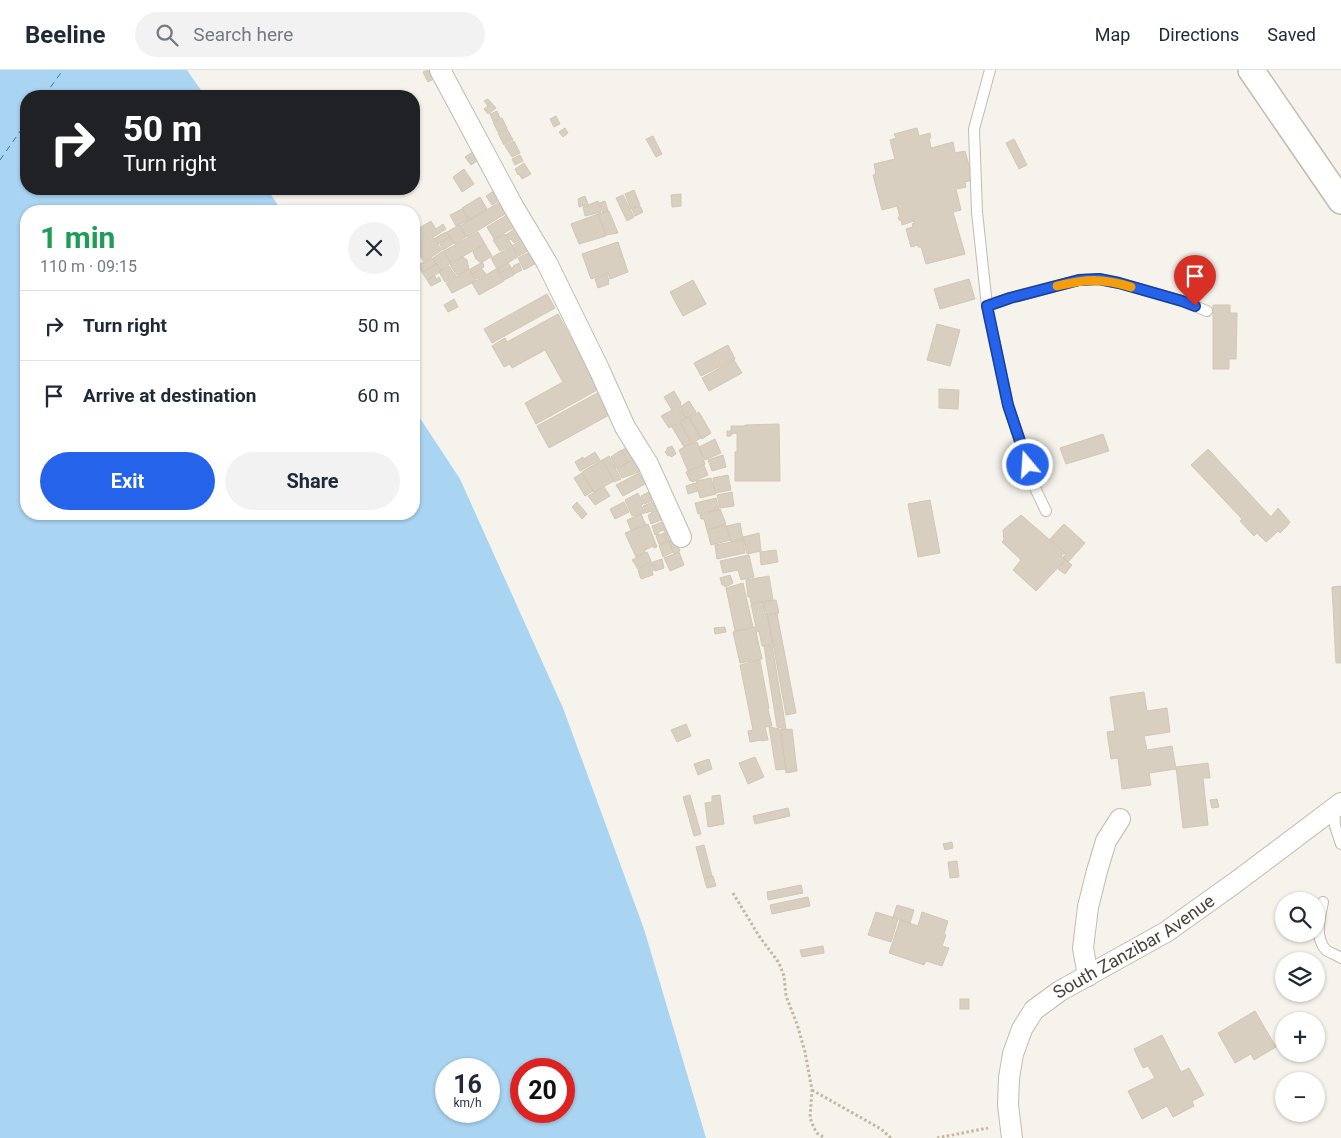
<!DOCTYPE html>
<meta charset="utf-8">
<style>
:root{--surface:#fff;--page:#f2f2f3;--text:#1f2937;--muted:#747a83;--line:#e0e1e3;--accent:#2563eb}
body{margin:0;font-family:Roboto,sans-serif;background:var(--page);color:var(--text);height:100vh;display:flex;flex-direction:column;font-size:19px;white-space:nowrap}
*{box-sizing:border-box;margin:0}
p{font-size:16px;color:var(--muted)}
.icon{flex:none;width:28px;height:28px;fill:none;stroke:currentColor;stroke-width:2;stroke-linecap:round;stroke-linejoin:round}
.map{position:relative;flex:1;overflow:hidden}
.details{position:absolute;left:20px;top:135px;width:400px;height:315px;display:flex;flex-direction:column;background:var(--surface);border-radius:20px;box-shadow:0 1px 4px #0004}
.details>*{flex:none}
.guide{position:absolute;left:20px;top:20px;width:400px;height:105px;border-radius:20px;box-shadow:0 1px 4px #0004;background:#202124;color:#fff;overflow:hidden}
.tools{position:absolute;left:1275px;top:822px;display:grid;gap:10px}
.tools a{display:grid;place-items:center;width:50px;height:50px;border-radius:50%;background:var(--surface);box-shadow:0 1px 4px #0004;font-size:25px}
.speed{position:absolute;left:435px;top:988px;display:flex;gap:10px;font-size:25px;font-weight:700;text-align:center}
.speed>*{display:grid;place-content:center;width:65px;height:65px;border-radius:50%;background:var(--surface);box-shadow:0 1px 4px #0004;line-height:1}
.speed small{font-size:12px;font-weight:400}
.speed .limit{border:8px solid #d22;background:#fff;color:#111}
.pin{position:absolute;display:grid;place-items:center;width:42px;height:42px;color:#fff;margin:-51px -21px;border-radius:50% 50% 50% 0;rotate:-45deg;box-shadow:0 0 5px #0007}
.pin .icon{rotate:45deg}
.me{position:absolute;width:55px;margin:-28px;rotate:342deg;stroke-linejoin:round;filter:drop-shadow(0 0 4px #0008)}
.turn{display:flex;align-items:center;gap:18px;height:105px;padding:0 20px;font-size:22px}
.turn .icon{width:65px;height:65px;stroke-width:2.5}
.turn b{display:block;font-size:35px;line-height:42px}
.round{display:grid;place-items:center;flex:none;width:52px;height:52px;border-radius:26px;background:var(--page)}
.head{display:flex;align-items:center;justify-content:space-between;height:85px;padding:0 20px}
h1{font-size:30px;font-weight:700;line-height:38px;color:#1e9e55}
.primary-button{display:flex;gap:10px;margin-top:auto;padding:10px 20px}
.primary-button a{flex:1;height:58px;border-radius:30px;background:var(--accent);color:#fff;font-size:20px;font-weight:700;line-height:58px;text-align:center}
.primary-button a+a{background:var(--page);color:var(--text)}
ul{padding:0;list-style:none}
li{display:flex;align-items:center;gap:15px;height:70px;padding:0 20px;border-top:1px solid var(--line)}
li div{flex:1}
li b{display:block;font-size:19px}
li em{font-style:normal}
header{display:flex;align-items:center;gap:30px;box-sizing:border-box;height:70px;padding:0 25px;background:var(--surface);border-bottom:1px solid var(--line)}
header strong{font-size:24px}
nav{display:flex;gap:28px;margin-inline-start:auto;font-size:18px}
.search{width:350px;height:45px;background:var(--page);display:flex;align-items:center;gap:12px;box-sizing:border-box;padding:0 18px;border-radius:28px;color:var(--muted);font-size:19px}
.map>svg:first-child{display:block}
.water{fill:#a9d4f2;fill-rule:evenodd}
.lines{fill:none;stroke-linecap:round;stroke-linejoin:round}
.ferry{stroke:#2e7ab2;stroke-width:1;stroke-dasharray:6 5;stroke-linecap:butt}
.building{fill:#d8cfc1;stroke:#d3c7b4}
.service-casing{stroke:#c2bbae;stroke-width:12}
.minor-casing{stroke:#c2bbae;stroke-width:22}
.tertiary-casing{stroke:#c2bbae;stroke-width:28}
.path{stroke:#c4b79f;stroke-width:3;stroke-dasharray:2.5 2.5;stroke-linecap:butt}
.service{stroke:#fff;stroke-width:10}
.minor{stroke:#fff;stroke-width:20}
.tertiary{stroke:#fff;stroke-width:25}
.route-casing{stroke:#184099;stroke-width:12}
.route{stroke:#2563eb;stroke-width:9}
.slow{stroke:#f59e0b;stroke-width:9}
.labels{text-anchor:middle;stroke-width:4;stroke-linejoin:round;paint-order:stroke}
.street-label{font-size:18px;fill:#4b4439;stroke:#fff}
</style>
<header>
<strong>Beeline</strong>
<div class="search"><svg class="icon" aria-label="search" viewBox="0 0 24 24"><circle cx="10" cy="10" r="6"/><path d="M15 15l6 6"/></svg>Search here</div>
<nav><a>Map</a><a>Directions</a><a>Saved</a></nav>
</header>
<div class="map">
<svg width="1341" height="1068" viewBox="0 0 1341 1068">
<rect width="100%" height="100%" fill="#f6f3ec"/>
<path class="water" d="M0,0H187L205,26H26V119H267L282,141H26V444H414V339L460,409L563,638L644,859L706,1068H0ZM446,999H489V1041H446ZM521,999H564V1041H521Z"/>
<g class="lines">
<g class="ferry">
<path d="M44,26L63,0"/>
<path d="M0,90L26,53"/>
</g>
</g>
<g class="building">
<path d="M428,0H432L436,8L428,12L423,2Z"/>
<path d="M488,29L496,38L488,44L484,39L488,36L484,31Z"/>
<path d="M497,41L500,48L493,51L490,44Z"/>
<path d="M556,46L560,54L554,57L550,49Z"/>
<path d="M502,48L507,58L498,62L493,52Z"/>
<path d="M565,58L568,63L563,67L559,62Z"/>
<path d="M917,58L919,66L930,63L931,68H929L931,78L953,72L955,83L965,81L973,110L965,112L966,117L956,119L961,140L953,142L965,184L926,194L921,177H918V175L911,177L906,159L913,157L912,154L914,153V151L902,155L901,150H899L898,147H900L897,136L882,140L873,105L876,104L874,94L895,89L890,70L896,68L894,64Z"/>
<path d="M507,59L513,70L504,75L498,63Z"/>
<path d="M653,66L662,84L656,87L646,69Z"/>
<path d="M1014,69L1027,95L1019,99L1006,73Z"/>
<path d="M514,71L520,83L512,87L505,76Z"/>
<path d="M474,81L480,89L471,95L465,87Z"/>
<path d="M520,85L523,91L515,95L512,89Z"/>
<path d="M524,93L531,104L522,109L519,104L518,105L515,99Z"/>
<path d="M464,99L474,114L462,122L453,107Z"/>
<path d="M497,119L503,128L492,135L486,126Z"/>
<path d="M634,120L640,135L631,139L625,124Z"/>
<path d="M681,124V136L672,137L671,125Z"/>
<path d="M623,125L634,147L627,151L616,128Z"/>
<path d="M585,126L588,134L579,137L578,129Z"/>
<path d="M480,127L487,139L469,150L462,138Z"/>
<path d="M503,130L510,141L467,167L460,156Z"/>
<path d="M598,131L601,142L585,146L583,137Z"/>
<path d="M605,131L608,141L603,143L599,133Z"/>
<path d="M640,136L643,142L635,146L632,139Z"/>
<path d="M462,139L469,150L456,156L450,145Z"/>
<path d="M609,141L618,163L606,165L598,144Z"/>
<path d="M512,142L518,155L494,169L487,157Z"/>
<path d="M598,144L606,166L579,174L571,154Z"/>
<path d="M431,151L436,159L443,154L446,159L417,177L414,172V161Z"/>
<path d="M459,155L466,167L455,174L447,162Z"/>
<path d="M517,157L524,167L514,173L511,169L509,170L506,165Z"/>
<path d="M446,162L450,167L438,174L435,168Z"/>
<path d="M478,162L485,174L451,193L444,181Z"/>
<path d="M505,164L512,175L500,181L493,170Z"/>
<path d="M450,167L454,173L443,180L440,174Z"/>
<path d="M434,168L442,180L424,192L416,179Z"/>
<path d="M524,168L531,179L519,186L512,176Z"/>
<path d="M618,172L628,202L610,209L608,203L591,209L582,184Z"/>
<path d="M485,174L492,186L481,193L476,189L473,182Z"/>
<path d="M512,176L518,187L497,199L491,188Z"/>
<path d="M443,181L451,193L441,200L433,188Z"/>
<path d="M532,181L538,192L524,200L518,188Z"/>
<path d="M463,187L467,190L469,199L457,205L450,195Z"/>
<path d="M432,188L436,194L422,202L418,195Z"/>
<path d="M481,193H483L484,197L472,204L470,199Z"/>
<path d="M508,193L511,197L500,204L497,199Z"/>
<path d="M519,193L522,200L514,204L511,198L514,197L513,196Z"/>
<path d="M437,194L441,200L439,201L440,202L427,210L422,202Z"/>
<path d="M449,196L456,206L445,212L439,202Z"/>
<path d="M510,198L514,205L504,210L500,203Z"/>
<path d="M469,199L476,211L452,223L446,213Z"/>
<path d="M482,199L486,204L476,209L472,204Z"/>
<path d="M496,199L504,211L479,225L472,213Z"/>
<path d="M607,204L609,211L608,212L609,214L598,218L595,209Z"/>
<path d="M435,206L436,209L439,207L441,211L431,216L427,210Z"/>
<path d="M969,209L975,229L940,239L934,219Z"/>
<path d="M693,210L706,234L683,246L670,222Z"/>
<path d="M547,224L555,238L492,273L484,259Z"/>
<path d="M454,229L458,237L448,242L444,235Z"/>
<path d="M1213,235H1230V243H1237L1236,289H1229V299H1213Z"/>
<path d="M558,244L599,319L536,354L525,333L563,312L545,280L512,298L510,294L504,297L492,276L505,268L507,272Z"/>
<path d="M937,254L960,260L950,296L927,290Z"/>
<path d="M728,275L735,289L701,306L694,293Z"/>
<path d="M734,290L742,303L709,321L702,308Z"/>
<path d="M939,319L959,320L958,339L939,338Z"/>
<path d="M601,321L611,344L549,378L537,356Z"/>
<path d="M674,321L681,333L680,334L681,336L679,338L686,348L669,358L661,346L672,340L664,327Z"/>
<path d="M689,331L696,342L686,348L680,337Z"/>
<path d="M699,342L711,363L702,369L689,347Z"/>
<path d="M688,347L701,368L692,373L680,352Z"/>
<path d="M680,353L691,373L684,377L672,357Z"/>
<path d="M779,354L780,411H735V382H737V363L731,364V366H727V361H731V356H744L745,355Z"/>
<path d="M1103,364L1109,381L1066,394L1060,378Z"/>
<path d="M715,369L721,383L705,390L699,377Z"/>
<path d="M697,372L705,394L688,401L679,380L688,375Z"/>
<path d="M672,376L676,384L671,387L670,385L668,386L665,382L667,380V378Z"/>
<path d="M629,377L635,389L628,393L622,380Z"/>
<path d="M1208,379L1271,447L1278,438L1290,452L1287,456L1280,463L1278,461L1266,472L1257,463L1254,466L1240,451L1242,449L1191,395Z"/>
<path d="M621,380L627,393L616,398L611,387Z"/>
<path d="M595,382L600,390L580,401L575,392L583,387L584,389Z"/>
<path d="M723,385L726,397L712,401L708,390Z"/>
<path d="M609,386L621,409L614,412L602,390Z"/>
<path d="M636,389L642,401L622,408L617,398Z"/>
<path d="M602,390L614,411L594,422L582,402Z"/>
<path d="M704,395L708,405L692,412V410L690,411L686,402Z"/>
<path d="M582,403L593,421L585,426L574,408Z"/>
<path d="M639,403L645,414L623,426L616,415Z"/>
<path d="M728,405L731,420L715,423L713,408Z"/>
<path d="M711,408L716,424L700,428L696,411Z"/>
<path d="M695,413L698,421L688,424L686,416Z"/>
<path d="M604,417L610,426L595,435L588,426Z"/>
<path d="M649,422L652,431L644,434L641,426Z"/>
<path d="M732,422L734,436L720,438L717,425Z"/>
<path d="M638,423L643,434L641,435L645,443L632,446L625,430Z"/>
<path d="M716,428L719,439L698,444L695,433Z"/>
<path d="M930,430L940,483L918,487L908,434Z"/>
<path d="M656,431L659,438L646,443L643,436Z"/>
<path d="M577,432L587,444L582,449L572,437Z"/>
<path d="M624,432L629,442L615,449L610,439Z"/>
<path d="M662,439L666,448L651,454L648,445L652,443L651,442Z"/>
<path d="M720,439L726,454L707,460L704,449H701L700,445Z"/>
<path d="M641,444L646,455L631,460L627,450Z"/>
<path d="M1021,445L1065,483L1061,486L1065,490L1036,521L1013,500L1021,490L1002,472L1004,470L1003,460Z"/>
<path d="M667,450L670,458L658,462L659,464L655,465L652,456Z"/>
<path d="M740,453L743,469L731,472L727,456Z"/>
<path d="M648,454L657,477L654,478L653,476L647,479L644,481L645,482L636,487L625,463Z"/>
<path d="M1064,454L1085,473L1068,492L1063,487L1066,484L1050,469Z"/>
<path d="M726,455L730,470L711,475L707,460Z"/>
<path d="M671,458L674,469L667,471L664,461Z"/>
<path d="M664,463L667,471L659,474L656,466Z"/>
<path d="M759,463L761,481L747,484L743,467Z"/>
<path d="M675,468L680,481L674,484L669,471Z"/>
<path d="M743,470L745,483L717,489L715,475Z"/>
<path d="M669,471L673,482L663,487L659,475Z"/>
<path d="M776,480L778,492L761,495L760,482Z"/>
<path d="M647,482L651,491L638,499L632,490Z"/>
<path d="M679,482L684,495L670,501L664,488Z"/>
<path d="M749,485L754,507L741,510L738,500L723,503L720,491Z"/>
<path d="M662,489L664,498L655,501L653,492Z"/>
<path d="M1065,490L1072,495L1065,504L1058,499Z"/>
<path d="M651,491L655,499L652,501L653,505L641,509L638,500Z"/>
<path d="M730,505L733,513L725,517L724,515H722L720,508Z"/>
<path d="M769,506L773,530L751,533L750,527H748L746,510Z"/>
<path d="M743,513L753,557L735,561L726,518Z"/>
<path d="M1341,516V593H1336L1332,517Z"/>
<path d="M776,530L779,543L767,545L763,532Z"/>
<path d="M763,532L765,544H767L773,574L762,576L759,561L757,562L751,534Z"/>
<path d="M777,544L796,643L786,645L768,546Z"/>
<path d="M725,557L726,562L715,564L714,558Z"/>
<path d="M755,557L762,589L740,593L733,562Z"/>
<path d="M772,575L786,659L782,660V658L777,657L764,576Z"/>
<path d="M760,590L769,638L768,639L772,656L765,657L768,670L761,671V670L750,672L748,661L753,660L740,595Z"/>
<path d="M1144,622L1147,641L1167,638L1170,662L1144,666L1147,680L1172,676L1176,699L1149,703L1151,715L1122,719L1118,688L1111,689L1107,662L1115,661L1110,627Z"/>
<path d="M686,654L691,666L677,672L671,660Z"/>
<path d="M769,657L780,659L786,699L776,700Z"/>
<path d="M792,659L797,701L786,703L781,660Z"/>
<path d="M755,687L764,707L748,714L739,693Z"/>
<path d="M709,689L712,699L698,705L694,694Z"/>
<path d="M1208,693L1210,708H1203L1208,755L1183,758L1176,697Z"/>
<path d="M690,725L701,764L694,766L683,727Z"/>
<path d="M720,725L724,754L708,757L705,733L712,732V726Z"/>
<path d="M1217,729L1219,737L1212,738L1210,730Z"/>
<path d="M788,738L790,746L755,754L753,746Z"/>
<path d="M952,772L953,778L945,780L943,774Z"/>
<path d="M704,775L712,806L704,808L696,777Z"/>
<path d="M957,791L959,807L950,808L948,792Z"/>
<path d="M713,806L716,816L707,818L704,808Z"/>
<path d="M801,815L803,823L768,830L767,822Z"/>
<path d="M808,827L810,836L772,844L770,835Z"/>
<path d="M897,835L914,840L910,853L893,847Z"/>
<path d="M876,842L898,849L891,872L868,865Z"/>
<path d="M922,842L948,851L944,864L946,865L942,876L949,878L942,896L926,891L924,895L889,883L900,850L918,856Z"/>
<path d="M823,876L824,883L802,887L800,880Z"/>
<rect x="960" y="929" width="9" height="10"/>
<path d="M1255,941L1276,977L1254,990L1251,984L1235,993L1218,963Z"/>
<path d="M1162,965L1181,1002L1189,998L1204,1025L1192,1031L1194,1036L1173,1047L1167,1036L1142,1049L1128,1021L1155,1008L1148,996L1143,998L1134,979Z"/>
</g>
<g class="lines">
<g class="service-casing">
<g id="service">
<path d="M990,0L974,59L977,142L987,236L1008,335L1036,420L1046,441"/>
<path d="M987,236L1010,228L1079,210L1099,209L1119,213L1182,231L1207,241"/>
<path d="M1334,738L1335,756L1341,774"/>
<path d="M1323,832C1320,847 1314,867 1326,880C1330,883 1337,885 1341,888"/>
</g>
</g>
<g class="minor-casing">
<g id="minor">
<path d="M440,0L513,136L547,193L599,299L625,357L648,394L681,467"/>
<path d="M1088,906L1083,878L1088,837L1097,801L1106,771L1120,749"/>
<path id="s1" d="M1012,1068L1008,1035L1009,1008L1013,984L1022,959L1034,940L1060,921L1166,862L1236,812L1341,733"/>
</g>
</g>
<g class="tertiary-casing">
<path id="tertiary" d="M1251,0L1341,131"/>
</g>
<g class="path">
<path d="M733,823L759,866L779,893L784,906L786,926L797,954L805,982L812,1020L810,1048L814,1058L817,1063L825,1068"/>
<path d="M812,1020L881,1059L891,1068"/>
<path d="M937,1068L988,1058"/>
</g>
<use href="#service" class="service"/>
<use href="#minor" class="minor"/>
<use href="#tertiary" class="tertiary"/>
</g>
<g class="lines">
<g class="route-casing">
<path id="route" d="M1028,395L1008,335L987,236L1010,228L1079,210L1099,209L1119,213L1182,231L1195,236"/>
</g>
<use href="#route" class="route"/>
<path class="slow" d="M1057,216C1086,209 1102,208 1131,217"/>
</g>
<g class="labels">
<g class="street-label">
<text dy="6" stroke="none"><textPath href="#s1" startOffset="252">South Zanzibar Avenue</textPath></text>
</g>
</g>
</svg>
<div class="tools">
<a><svg class="icon" aria-label="search" viewBox="0 0 24 24"><circle cx="10" cy="10" r="6"/><path d="M15 15l6 6"/></svg></a>
<a><svg class="icon" aria-label="layers" viewBox="0 0 24 24"><path d="M12 4l9 5-9 5-9-5zM3 14l9 5 9-5"/></svg></a>
<a>+</a>
<a>−</a>
</div>
<div class="speed"><div>16<small>km/h</small></div><div class="limit">20</div></div>
<div class="pin" style="left:1195px;top:236px;background:#d93025"><svg class="icon" aria-label="arrive" viewBox="0 0 24 24"><path d="M6 21V4h12l-3 4 3 4H6"/></svg></div>
<svg class="me" style="left:1028px;top:395px" viewBox="-20 -20 40 40"><circle r="17" fill="#2563eb" stroke="#fff" stroke-width="3"/><path d="M0-11L8 9 0 5-8 9z" fill="#fff"/></svg>
<div class="guide">
<div class="turn"><svg class="icon" aria-label="right" viewBox="0 0 24 24"><path d="M7 20v-9h11M14 6l5 5-5 5"/></svg><div><b>50 m</b>Turn right</div></div>
</div>
<section class="details">
<div class="head"><div><h1>1 min</h1><p>110 m · 09:15</p></div><a class="round"><svg class="icon" aria-label="close" viewBox="0 0 24 24"><path d="M6 6l12 12M18 6L6 18"/></svg></a></div>
<ul>
<li><svg class="icon" aria-label="right" viewBox="0 0 24 24"><path d="M7 20v-9h11M14 6l5 5-5 5"/></svg><div><b>Turn right</b></div><em>50 m</em></li>
<li><svg class="icon" aria-label="arrive" viewBox="0 0 24 24"><path d="M6 21V4h12l-3 4 3 4H6"/></svg><div><b>Arrive at destination</b></div><em>60 m</em></li>
</ul>
<div class="primary-button"><a>Exit</a><a>Share</a></div>
</section>
</div>
